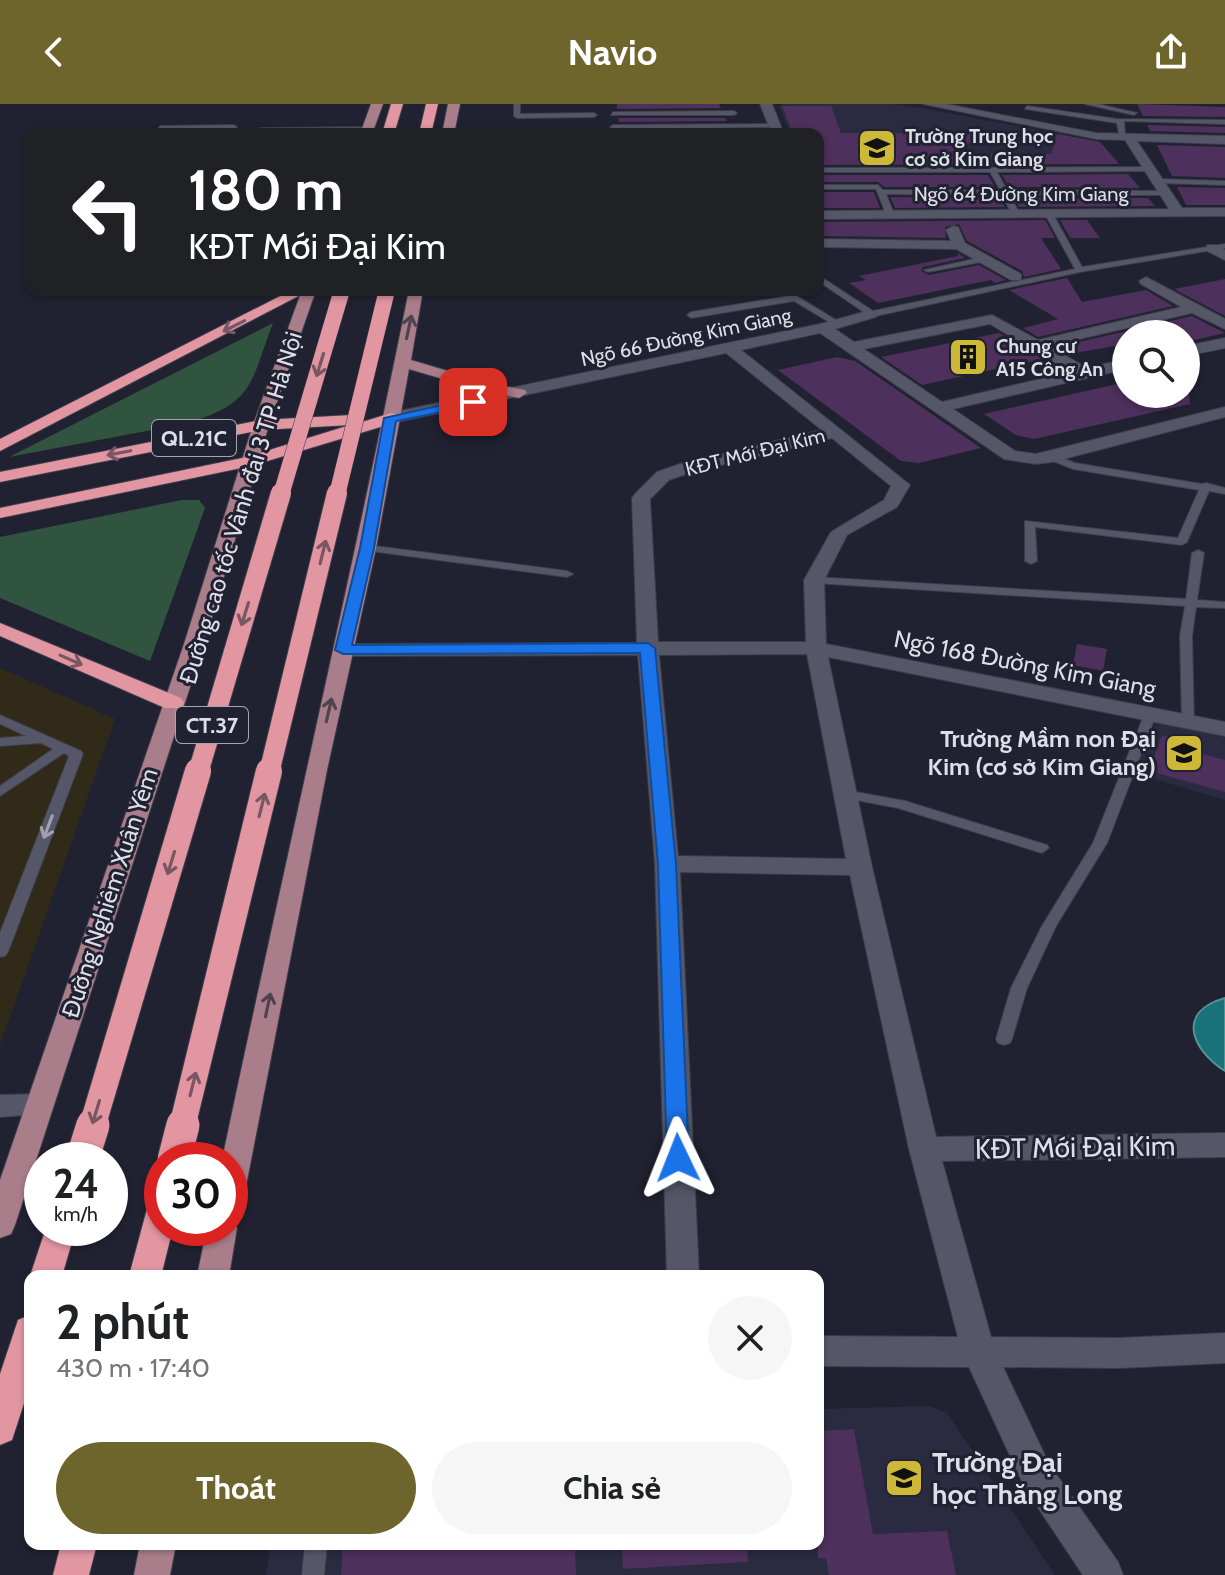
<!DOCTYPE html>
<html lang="vi">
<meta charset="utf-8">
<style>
:root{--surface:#fff;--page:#f6f6f6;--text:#202124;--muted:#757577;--accent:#6e652d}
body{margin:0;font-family:Cabin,sans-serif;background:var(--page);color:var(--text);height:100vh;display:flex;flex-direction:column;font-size:30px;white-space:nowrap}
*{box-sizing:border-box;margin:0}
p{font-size:26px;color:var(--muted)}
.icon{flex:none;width:44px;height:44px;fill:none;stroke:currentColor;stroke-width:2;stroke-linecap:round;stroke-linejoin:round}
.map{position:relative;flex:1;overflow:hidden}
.side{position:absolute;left:24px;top:1166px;width:800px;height:280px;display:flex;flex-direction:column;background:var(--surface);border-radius:16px;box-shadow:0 2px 6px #0004}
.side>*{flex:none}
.banner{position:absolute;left:24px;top:24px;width:800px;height:168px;border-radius:16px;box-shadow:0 2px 6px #0004;background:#202124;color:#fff;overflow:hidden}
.tools{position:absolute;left:1112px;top:216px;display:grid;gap:16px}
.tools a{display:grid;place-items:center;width:88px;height:88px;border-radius:50%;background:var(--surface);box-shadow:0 2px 6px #0004;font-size:40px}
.speed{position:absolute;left:24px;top:1038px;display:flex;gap:16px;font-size:40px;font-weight:700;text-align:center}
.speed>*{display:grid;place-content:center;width:104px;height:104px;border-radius:50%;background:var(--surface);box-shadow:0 2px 6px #0004;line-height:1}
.speed small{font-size:20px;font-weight:400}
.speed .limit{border:12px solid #d22;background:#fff;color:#111}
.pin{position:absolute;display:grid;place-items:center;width:68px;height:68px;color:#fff;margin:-34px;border-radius:16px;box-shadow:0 4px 12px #0006}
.me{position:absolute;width:88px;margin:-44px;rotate:358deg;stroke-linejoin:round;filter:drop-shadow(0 0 6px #0008)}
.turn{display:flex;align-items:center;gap:28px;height:168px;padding:0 32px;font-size:36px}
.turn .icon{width:104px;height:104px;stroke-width:2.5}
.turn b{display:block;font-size:56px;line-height:68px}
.round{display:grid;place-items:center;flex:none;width:84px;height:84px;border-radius:42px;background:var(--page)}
.overview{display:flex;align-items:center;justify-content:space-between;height:136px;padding:0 32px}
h1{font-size:48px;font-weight:700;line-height:60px}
.button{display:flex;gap:16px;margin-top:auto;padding:16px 32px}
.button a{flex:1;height:92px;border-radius:48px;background:var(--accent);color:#fff;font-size:32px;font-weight:700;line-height:92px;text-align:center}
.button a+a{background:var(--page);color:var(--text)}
header{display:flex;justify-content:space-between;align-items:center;height:104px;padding:0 32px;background:var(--accent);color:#fff;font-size:36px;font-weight:700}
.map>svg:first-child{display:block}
.commercial{fill:#322a19}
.built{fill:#2a2b40}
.green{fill:#30543f}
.water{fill:#19727a;stroke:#54929b;stroke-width:2}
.building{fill:#4d305b}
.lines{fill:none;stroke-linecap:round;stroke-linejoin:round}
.lane-casing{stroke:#3d3e4b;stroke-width:2}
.street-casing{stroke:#3d3e4b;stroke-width:2}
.primary-casing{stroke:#3d3e4b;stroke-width:2}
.highway-casing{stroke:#3d3e4b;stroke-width:2}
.lane{fill:#555768;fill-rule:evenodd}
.street{fill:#555768;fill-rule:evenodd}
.primary{fill:#aa7d8a;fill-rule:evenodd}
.highway{fill:#e296a1;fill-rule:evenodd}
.highway-bridge-far3-casing{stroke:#3d3e4b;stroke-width:17;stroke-linecap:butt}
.highway-bridge-far2-casing{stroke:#3d3e4b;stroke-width:22;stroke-linecap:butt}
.highway-bridge-far1-casing{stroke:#3d3e4b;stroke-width:28;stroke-linecap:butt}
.highway-bridge-casing{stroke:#3d3e4b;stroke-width:35;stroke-linecap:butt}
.highway-bridge-far3{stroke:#e296a1;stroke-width:16}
.highway-bridge-far2{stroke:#e296a1;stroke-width:20}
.highway-bridge-far1{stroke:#e296a1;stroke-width:26}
.highway-bridge{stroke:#e296a1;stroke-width:33}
.oneway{stroke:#785663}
.oneway2{stroke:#514250}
.oneway3{stroke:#a0a1ae}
.route{fill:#1a73e8;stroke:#114b97;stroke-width:2}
.labels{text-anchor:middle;stroke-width:6;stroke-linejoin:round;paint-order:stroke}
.far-poi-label{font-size:20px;font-weight:bold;fill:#dddee8;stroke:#212231;text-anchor:start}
.far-street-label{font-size:20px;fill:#dddee8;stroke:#212231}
.shield{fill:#212231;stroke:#a5a6b1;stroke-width:2}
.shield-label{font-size:22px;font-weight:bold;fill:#dddee8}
.street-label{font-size:24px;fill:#dddee8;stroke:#212231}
.poi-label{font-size:24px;font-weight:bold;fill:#dddee8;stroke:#212231;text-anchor:end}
.near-street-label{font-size:28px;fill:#dddee8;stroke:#212231}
.near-poi-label{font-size:28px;font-weight:bold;fill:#dddee8;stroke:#212231;text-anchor:start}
</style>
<header><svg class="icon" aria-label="back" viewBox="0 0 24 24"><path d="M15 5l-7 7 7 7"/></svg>Navio<svg class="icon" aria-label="share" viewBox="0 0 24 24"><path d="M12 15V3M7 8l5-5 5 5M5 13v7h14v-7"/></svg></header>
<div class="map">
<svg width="1225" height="1471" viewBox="0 0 1225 1471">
<rect width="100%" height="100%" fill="#212231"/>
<path class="commercial" d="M0,564L115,615L0,941Z"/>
<g class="built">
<path d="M784,0H890L915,3L1098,37L1118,57L901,60L818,30H791L779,3Z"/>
<path d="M1157,616L1225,630V696L1134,669Z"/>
<path d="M929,1302L947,1309L1055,1471H266L271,1440H818V1305Z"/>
</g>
<g class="green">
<path d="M273,219C250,279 255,298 189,319L9,353Z"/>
<path d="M182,396H199L205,404L150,557L0,494V433Z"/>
</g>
<path class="water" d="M1225,894V967C1191,945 1176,908 1225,894Z"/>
<g class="building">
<path d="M617,0H719L721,4L617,5Z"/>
<path d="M1137,0L1225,3V13L1143,12Z"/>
<path d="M782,2H831L841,29H985L951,51L1051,50L1057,30L1100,38L1119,60L818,61V30H793Z"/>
<path d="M618,14H725L727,17L619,18Z"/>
<path d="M1147,21L1225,23V29L1150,27Z"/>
<path d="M731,27L732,30L620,28Z"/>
<path d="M1157,41L1225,43V74L1172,72Z"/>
<path d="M1128,70L1140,84L1009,83L1002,71Z"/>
<path d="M821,71H988L995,83H884L878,78H824Z"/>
<path d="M1177,83L1225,84V101H1186Z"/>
<path d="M818,88H874L880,104H818Z"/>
<path d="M890,93L1000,94L1005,103L895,104Z"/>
<path d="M1014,94H1148L1155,102L1019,103Z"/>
<path d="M1045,116L1055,134H1041L1061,165L1024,173L1022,167L967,137L959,120L945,123L946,134L822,132L818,118Z"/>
<path d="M1060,116H1087L1100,134H1070Z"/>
<path d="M958,149L965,154L923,163L921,167L929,171L979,161L1006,176L995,179L991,176L878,199L849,179L866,176L859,172L958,152Z"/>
<path d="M1067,174L1082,198L1146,186L1173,202L1038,233L1023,224L1058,215L1009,186Z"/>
<path d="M1225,175V212L1174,185Z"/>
<path d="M1192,212L1225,229L1186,238V227L1126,230V240L1069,250L1057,243Z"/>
<path d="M999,229L1043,255L922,281L881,253Z"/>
<path d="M837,253L855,257L981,344L919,359L901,357L778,266Z"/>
<path d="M1126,278V290H1189L1190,300L1034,335L1016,331L984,310Z"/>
<path d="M1077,540L1107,545L1103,567L1073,561Z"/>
<path d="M1162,631L1189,638L1187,646L1225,656V688L1149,667Z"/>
<path d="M854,1325L873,1430L947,1427L956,1471H829L826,1454H818V1327Z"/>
<path d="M343,1440H575L576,1471H341Z"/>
<path d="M622,1440H747L748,1458L623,1465Z"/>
</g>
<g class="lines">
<g class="lane-casing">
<g id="lane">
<path d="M514,0H520V10L594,9L597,11L594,13L517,14L514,12Z"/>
<path d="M1085,0H1098L1137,9L1134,11Z"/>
<path d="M1027,2L1117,15L1225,16V20L1124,17L1125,30L1122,32L1119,30L1117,19L1025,5Z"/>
<path d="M613,8L734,7L737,9L734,11H611Z"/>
<path d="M777,20L775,23L613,25L610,23L613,21Z"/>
<path d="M160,22L234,21L237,23L234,25H158Z"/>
<path d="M368,23L370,26L219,30L263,24Z"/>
<path d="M1148,63L1151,67L997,68L1007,86L1163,87L1167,89L1163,91H1009L1020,110L1016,112L1012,110L1002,91L886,90L894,110L890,112L886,110L876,85H818V81H878L883,86H1000L990,68H818V64Z"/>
<path d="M1156,75L1225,77V81L1159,79H1156Z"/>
<path d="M1049,108L1053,110L1082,163L1225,140V144L1080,168L871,213L818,177V171L873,207L1075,165L1045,110Z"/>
<path d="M983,153L987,155L986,157L928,168L924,166Z"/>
<path d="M795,191L841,219L834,221L794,197L691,214L687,211L691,208Z"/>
<path d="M1052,350L1075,359L1202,380L1206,379L1225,384V390L1209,387L1187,438L1182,441L1035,423L1037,457L1031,460L1025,457V417L1178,434L1199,386L1073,365L1048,355V351Z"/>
<path d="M367,441L567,467L573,470L567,473L363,446L361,444Z"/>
<path d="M1198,446L1204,449L1197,496L1225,498V504L1196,503L1192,532L1194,618L1188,622L1182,618L1180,532L1185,502L814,479L808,476L814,473L1186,495L1192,449Z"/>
<path d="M1150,607L1156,611L1107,739L1056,822L1027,884L1012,935L1010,939L1004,941L998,939L996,935L1011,884L1042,822L1093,739L1144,611Z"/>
<path d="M0,611L81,647L83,650L8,848L5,852L0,853V829L69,652L64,649L0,692V682L53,645L41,639L0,642V634L26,632L0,620Z"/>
<path d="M845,686L905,697L1047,741L1049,744L1042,749L898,704L840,693L838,690L840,687Z"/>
<path d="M305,1440H327L324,1471H302Z"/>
</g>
</g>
<g class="street-casing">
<g id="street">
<path d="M760,0H772L784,30H772Z"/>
<path d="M923,0H946L1096,29L1225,32V40L1137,37L1182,104H1225V112L818,115V107L1169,105L1125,36L1096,35Z"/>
<path d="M953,122L958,123L965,139L1021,170V176H1011L956,145L818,143V135L951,137L946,126Z"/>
<path d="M1207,141H1217L1225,146V156L1207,147Z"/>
<path d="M1146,173L1225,215V225L1192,209L1049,242L1087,264L1126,255V265L953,305L1015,347L1036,350L1225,303V313L1052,358L1036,360L1004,355L820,229L741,246L910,381L897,403L847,431L824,476L826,540L1225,618V632L828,553L872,763L936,1033L1225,1029V1053L942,1057L991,1233L1120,1234L1225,1229V1259L1120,1264L1003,1263L1049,1360L1118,1458L1123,1471H1083L1025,1384L969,1263L818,1262V1232L958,1233L909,1045L850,771L680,768L699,1172H667L655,760L638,551L343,552L333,546L343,540L637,539L632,394L635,390L657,368L680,360L822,326L726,249L391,319L385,318L383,314L385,310L820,220L871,206L878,210L876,213L835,225L854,238L992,211L1038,236L1181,203L1141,180L1139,177ZM990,220L1070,268L942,298L864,245ZM832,334L891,382L884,396L831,428L804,476L806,538H658L650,395L669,376L692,368ZM807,550L846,755L678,752L659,551Z"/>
<path d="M1225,234V244L1186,252V242Z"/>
<path d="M39,990L49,993L53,1001L49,1009L0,1013V991Z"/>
</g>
</g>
<g class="primary-casing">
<g id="primary">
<path d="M371,0H383L372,30H360Z"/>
<path d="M448,0H460L454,30H442Z"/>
<path d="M302,186H316L269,321L204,540L15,1121L11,1130L0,1134V1076L184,540L253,321Z"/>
<path d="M409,186H423L411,256L488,279L525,286L527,289L519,294L480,286L409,265L376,444L327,666L245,1087L241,1096L230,1099V1056H222C283,766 351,476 409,186Z"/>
<path d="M230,1114L237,1124L229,1172H197L207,1124H230Z"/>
<path d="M140,1440H176L170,1471H134Z"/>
</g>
</g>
<g class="highway-casing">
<g id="highway">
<path d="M391,0H403L394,30H382Z"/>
<path d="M426,0H438L431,30H419Z"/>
<path d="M292,186H310L0,347V335Z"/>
<path d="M391,309L397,310L399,314L397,318L251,362L0,414V404L247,353L350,321L261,326L0,378V368L261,316L352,311L358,312L359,319Z"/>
<path d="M0,519L181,594L184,599L181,604H165L0,532Z"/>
<path d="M162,1092V1124H173L161,1172H129L147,1105L151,1096Z"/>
<path d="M46,1124H76L62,1172H30Z"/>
<path d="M30,1211V1281L12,1336L0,1341V1270L18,1216Z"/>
<path d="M61,1440H97L89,1471H53Z"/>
</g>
</g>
<use href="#lane" class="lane"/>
<use href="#street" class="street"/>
<use href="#primary" class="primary"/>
<use href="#highway" class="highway"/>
<g class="highway-bridge-far3-casing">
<g id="highway-bridge-far3">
<path d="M281,391L342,186"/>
<path d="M337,391L387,186"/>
</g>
</g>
<g class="highway-bridge-far2-casing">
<g id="highway-bridge-far2">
<path d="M198,669L281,389"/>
<path d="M269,669L337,389"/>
</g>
</g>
<g class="highway-bridge-far1-casing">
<g id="highway-bridge-far1">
<path d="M92,1023L198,667"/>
<path d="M182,1023L269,667"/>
</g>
</g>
<g class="highway-bridge-casing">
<g id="highway-bridge">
<path d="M82,1056L93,1021"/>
<path d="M174,1056L183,1021"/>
</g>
</g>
<use href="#highway-bridge-far3" class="highway-bridge-far3"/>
<use href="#highway-bridge-far2" class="highway-bridge-far2"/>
<use href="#highway-bridge-far1" class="highway-bridge-far1"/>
<use href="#highway-bridge" class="highway-bridge"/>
</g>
<defs><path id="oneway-shaft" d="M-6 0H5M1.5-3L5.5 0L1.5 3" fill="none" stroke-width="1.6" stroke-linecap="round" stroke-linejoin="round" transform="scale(2)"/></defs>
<g class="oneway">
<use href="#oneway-shaft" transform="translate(234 222) rotate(153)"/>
<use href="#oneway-shaft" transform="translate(320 261) rotate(107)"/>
<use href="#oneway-shaft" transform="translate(119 349) rotate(169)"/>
<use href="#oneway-shaft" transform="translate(323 448) rotate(-76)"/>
<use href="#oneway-shaft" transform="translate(245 510) rotate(107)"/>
<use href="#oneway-shaft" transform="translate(71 556) rotate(24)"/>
<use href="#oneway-shaft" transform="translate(262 701) rotate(-76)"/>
<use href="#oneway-shaft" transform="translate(171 759) rotate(107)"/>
<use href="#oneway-shaft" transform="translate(193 980) rotate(-76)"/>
<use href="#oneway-shaft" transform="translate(96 1008) rotate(107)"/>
</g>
<g class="oneway2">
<use href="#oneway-shaft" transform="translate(409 223) rotate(-78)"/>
<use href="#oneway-shaft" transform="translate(329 606) rotate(-77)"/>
<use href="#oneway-shaft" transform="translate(268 901) rotate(-78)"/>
</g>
<use class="oneway3" href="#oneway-shaft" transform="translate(48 723) rotate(111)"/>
<path class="route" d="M473,294L477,295V301L396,317L374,444L352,541L648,539L655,544L676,760L689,1054L686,1060L678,1063L670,1060L667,1054L658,760L640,549L343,550L335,546L360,444L384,314Z"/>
<defs>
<g id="school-square" transform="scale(2)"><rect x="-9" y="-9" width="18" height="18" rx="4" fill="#ceb838" stroke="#212231"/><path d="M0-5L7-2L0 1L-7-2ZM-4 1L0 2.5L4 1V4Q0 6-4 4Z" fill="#111"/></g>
<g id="building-square" transform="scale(2)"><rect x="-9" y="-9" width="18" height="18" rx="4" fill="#ceb838" stroke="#212231"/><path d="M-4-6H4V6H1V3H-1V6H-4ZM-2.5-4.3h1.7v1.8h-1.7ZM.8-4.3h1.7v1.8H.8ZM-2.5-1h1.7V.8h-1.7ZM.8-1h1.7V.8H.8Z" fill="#111"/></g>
<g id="university-square" transform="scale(2)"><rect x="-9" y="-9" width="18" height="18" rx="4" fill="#ceb838" stroke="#212231"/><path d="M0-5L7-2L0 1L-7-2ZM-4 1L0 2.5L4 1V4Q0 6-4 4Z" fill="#111"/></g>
</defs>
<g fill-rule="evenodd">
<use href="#school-square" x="877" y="44"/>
<use href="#building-square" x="968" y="253"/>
<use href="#school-square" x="1184" y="649"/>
<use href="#university-square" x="904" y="1374"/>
</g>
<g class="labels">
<g class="far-poi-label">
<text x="905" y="39">Trường Trung học<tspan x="905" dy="23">cơ sở Kim Giang</tspan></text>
<text x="996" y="249">Chung cư<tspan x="996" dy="23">A15 Công An</tspan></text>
</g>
<g class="far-street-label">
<text x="1021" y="97">Ngõ 64 Đường Kim Giang</text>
<text transform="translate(686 233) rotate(-12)" y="7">Ngõ 66 Đường Kim Giang</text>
<text transform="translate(755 348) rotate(-14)" y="7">KĐT Mới Đại Kim</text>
</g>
<g class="shield">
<rect x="152" y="316" width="84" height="36" rx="6"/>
<rect x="176" y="603" width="72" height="36" rx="6"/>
</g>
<g class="shield-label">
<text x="194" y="342">QL.21C</text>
<text x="212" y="629">CT.37</text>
</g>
<g class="street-label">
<text transform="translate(241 404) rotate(-73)" y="8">Đường cao tốc Vành đai 3 TP. Hà Nội</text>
<text transform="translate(1025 560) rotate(11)" y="8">Ngõ 168 Đường Kim Giang</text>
<text transform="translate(110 789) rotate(-72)" y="8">Đường Nghiêm Xuân Yêm</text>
</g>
<g class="poi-label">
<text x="1156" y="643">Trường Mầm non Đại<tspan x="1156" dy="28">Kim (cơ sở Kim Giang)</tspan></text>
</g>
<g class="near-street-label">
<text transform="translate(1075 1043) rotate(-1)" y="10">KĐT Mới Đại Kim</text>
</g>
<g class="near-poi-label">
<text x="932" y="1368">Trường Đại<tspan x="932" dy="32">học Thăng Long</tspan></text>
</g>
</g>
</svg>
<div class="tools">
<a><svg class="icon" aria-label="search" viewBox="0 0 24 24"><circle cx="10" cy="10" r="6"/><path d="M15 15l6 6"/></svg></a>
</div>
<div class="speed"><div>24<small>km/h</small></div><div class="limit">30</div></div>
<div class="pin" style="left:473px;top:298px;background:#d93025"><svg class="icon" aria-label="arrive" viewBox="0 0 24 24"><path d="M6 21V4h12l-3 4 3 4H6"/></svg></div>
<svg class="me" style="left:678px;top:1054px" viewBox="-20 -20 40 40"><path d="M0-17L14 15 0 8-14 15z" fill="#1a73e8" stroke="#fff" stroke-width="4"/></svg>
<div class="banner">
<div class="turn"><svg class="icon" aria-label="left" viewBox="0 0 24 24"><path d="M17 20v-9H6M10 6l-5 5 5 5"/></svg><div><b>180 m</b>KĐT Mới Đại Kim</div></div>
</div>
<section class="side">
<div class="overview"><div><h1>2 phút</h1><p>430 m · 17:40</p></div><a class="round"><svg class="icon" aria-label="close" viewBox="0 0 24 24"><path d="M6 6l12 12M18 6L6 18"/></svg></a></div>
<div class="button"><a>Thoát</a><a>Chia sẻ</a></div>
</section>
</div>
